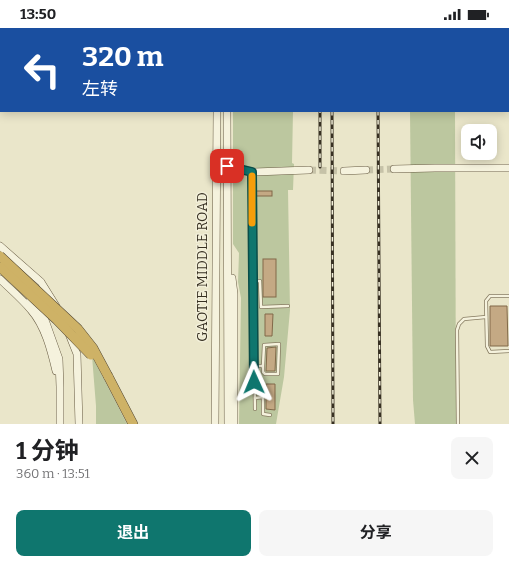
<!DOCTYPE html>
<html lang="zh">
<meta charset="utf-8">
<style>
:root{--surface:#fff;--page:#f6f6f6;--text:#202124;--muted:#757577;--accent:#0f766e}
body{margin:0;font-family:Bitter,"Noto Sans SC",serif;background:var(--page);color:var(--text);height:100vh;display:flex;flex-direction:column;font-size:15px;white-space:nowrap}
*{box-sizing:border-box;margin:0}
p{font-size:13px;color:var(--muted)}
.icon{flex:none;width:22px;height:22px;fill:none;stroke:currentColor;stroke-width:2;stroke-linecap:round;stroke-linejoin:round}
.map{position:relative;height:396px;overflow:hidden}
.drawer{display:flex;flex-direction:column;background:var(--surface);flex:1}
.drawer>*{flex:none}
.guide{position:absolute;left:0px;top:0px;width:509px;height:84px;box-shadow:0 2px 10px #0003;background:#1a4fa0;color:#fff;overflow:hidden}
.fabs{position:absolute;left:461px;top:96px;display:grid;gap:8px}
.fabs a{display:grid;place-items:center;width:36px;height:36px;border-radius:8px;background:var(--surface);box-shadow:0 2px 10px #0003;font-size:20px}
.pin{position:absolute;display:grid;place-items:center;width:34px;height:34px;color:#fff;margin:-17px;border-radius:8px;box-shadow:0 2px 6px #0006}
.me{position:absolute;width:44px;margin:-22px;rotate:359deg;stroke-linejoin:round;filter:drop-shadow(0 0 3px #0008)}
.turn{display:flex;align-items:center;gap:14px;height:84px;padding:0 16px;font-size:18px}
.turn .icon{width:52px;height:52px;stroke-width:2.5}
.turn b{display:block;font-size:28px;line-height:34px}
.round{display:grid;place-items:center;flex:none;width:42px;height:42px;border-radius:8px;background:var(--page)}
.summary{display:flex;align-items:center;justify-content:space-between;height:68px;padding:0 16px}
h1{font-size:24px;font-weight:700;line-height:30px}
.button{display:flex;gap:8px;margin-top:auto;padding:8px 16px}
.button a{flex:1;height:46px;border-radius:8px;background:var(--accent);color:#fff;font-size:16px;font-weight:700;line-height:46px;text-align:center}
.button a+a{background:var(--page);color:var(--text)}
.status{display:flex;justify-content:space-between;align-items:center;height:28px;padding:0 20px;background:var(--surface);direction:ltr}
.status svg{height:11px;fill:currentColor}
.map>svg:first-child{display:block}
.green{fill:#bcc79f}
.building{fill:#c4a984;stroke:#816949}
.lines{fill:none;stroke-linecap:round;stroke-linejoin:round}
.secondary-tunnel{stroke:#c6c2a8;stroke-width:7;stroke-dasharray:7 3.5;stroke-linecap:butt}
.lane-casing{stroke:#857a60;stroke-width:4}
.secondary-casing{stroke:#675b43;stroke-width:8}
.highway-casing{stroke:#534834;stroke-width:10}
.lane{stroke:#f5f2dd;stroke-width:2.5}
.secondary{stroke:#f5f2dd;stroke-width:7}
.highway{stroke:#ceb266;stroke-width:9}
.rail-casing{stroke:#373022;stroke-width:3}
.rail{stroke:#f2efd9;stroke-width:1.5;stroke-dasharray:4.5;stroke-linecap:butt}
.highway-bridge-casing{stroke:#534834;stroke-width:10;stroke-linecap:butt}
.highway-bridge{stroke:#ceb266;stroke-width:9}
.route-casing{stroke:#0a4d48;stroke-width:10}
.route{stroke:#0f766e;stroke-width:7}
.slow{stroke:#f59e0b;stroke-width:7}
.labels{text-anchor:middle;stroke-width:3;stroke-linejoin:round;paint-order:stroke}
.street-label{font-size:14px;fill:#373022;stroke:#f2efd9}
</style>
<div class="status"><b>13:50</b><svg viewBox="0 0 49 12"><path d="M0 12V9h3v3zM5 12V6h3v6zM10 12V3h3v9zM15 12V0h3v12zM26 1h20v11H26zM47 4h2v5h-2z"/></svg></div>
<div class="map">
<svg width="509" height="396" viewBox="0 0 509 396">
<rect width="100%" height="100%" fill="#eae6ca"/>
<g class="green">
<path d="M0,0H43L1,1L0,61Z"/>
<path d="M233,83H293L292,135L294,136L293,162H288L290,282L284,349L276,396H239L241,270L238,254L239,225L233,216Z"/>
<path d="M410,83H455L456,396H415L413,372Z"/>
<path d="M92,328L127,396H96V378Z"/>
</g>
<g class="building">
<rect x="255" y="163" width="17" height="5"/>
<rect x="263" y="231" width="13" height="38"/>
<path d="M490,278H507L508,318H490Z"/>
<path d="M265,286H273L272,308H265Z"/>
<path d="M276,319L275,343H266L267,320Z"/>
<path d="M266,356H275V382L266,381Z"/>
</g>
<g class="lines">
<g class="secondary-tunnel">
<path d="M309,142L344,143"/>
<path d="M366,142L394,141"/>
</g>
<g class="lane-casing">
<g id="lane">
<path d="M252,146L255,381"/>
<path d="M253,253H260L261,279L288,278"/>
<path d="M509,268H490L486,273L487,318L490,324L509,323"/>
<path d="M254,338H263V344L265,346H278L279,316L264,317L263,338"/>
<path d="M255,370L263,369V386L270,387"/>
<path d="M458,396L457,302L459,296L464,291L486,289"/>
</g>
</g>
<g class="secondary-casing">
<g id="secondary">
<path d="M226,0V1"/>
<path d="M217,1V0"/>
<path d="M227,83L228,396"/>
<path d="M227,138L252,144L309,142"/>
<path d="M394,141L435,140H509"/>
<path d="M344,143L366,142"/>
<path d="M0,218L41,254L56,278"/>
<path d="M232,250L234,266V396"/>
<path d="M0,251C10,261 22,271 31,282C45,298 51,322 56,343"/>
<path d="M30,271L45,292L59,331L60,359V396"/>
<path d="M69,306L77,326L79,396"/>
<path d="M215,396L217,83"/>
</g>
</g>
<g class="highway-casing">
<path id="highway" d="M108,348L133,396"/>
</g>
<use href="#lane" class="lane"/>
<use href="#secondary" class="secondary"/>
<use href="#highway" class="highway"/>
<g class="rail-casing">
<g id="rail">
<path d="M319,0V1"/>
<path d="M327,0V1"/>
<path d="M382,1V0"/>
<path d="M332,83L333,396"/>
<path d="M378,83L380,396"/>
<path d="M320,139V83"/>
</g>
</g>
<use href="#rail" class="rail"/>
<g class="highway-bridge-casing">
<g id="highway-bridge">
<path d="M0,228L78,301L93,320L108,348"/>
<path d="M0,239L57,292L91,327"/>
</g>
</g>
<use href="#highway-bridge" class="highway-bridge"/>
</g>
<g class="lines">
<g class="route-casing">
<path id="route" d="M227,138L252,144L254,354"/>
</g>
<use href="#route" class="route"/>
<path class="slow" d="M252,148V195"/>
</g>
<g class="labels">
<g class="street-label">
<text transform="translate(202 239) rotate(-90)" y="5">GAOTIE MIDDLE ROAD</text>
</g>
</g>
</svg>
<div class="fabs">
<a><svg class="icon" aria-label="sound" viewBox="0 0 24 24"><path d="M4 9h4l5-4v14l-5-4H4zM17 9q2 3 0 6"/></svg></a>
</div>
<div class="pin" style="left:227px;top:138px;background:#d93025"><svg class="icon" aria-label="arrive" viewBox="0 0 24 24"><path d="M6 21V4h12l-3 4 3 4H6"/></svg></div>
<svg class="me" style="left:254px;top:354px" viewBox="-20 -20 40 40"><path d="M0-17L14 15 0 8-14 15z" fill="#0f766e" stroke="#fff" stroke-width="4"/></svg>
<div class="guide">
<div class="turn"><svg class="icon" aria-label="left" viewBox="0 0 24 24"><path d="M17 20v-9H6M10 6l-5 5 5 5"/></svg><div><b>320 m</b>左转</div></div>
</div>
</div>
<section class="drawer">
<div class="summary"><div><h1>1 分钟</h1><p>360 m · 13:51</p></div><a class="round"><svg class="icon" aria-label="close" viewBox="0 0 24 24"><path d="M6 6l12 12M18 6L6 18"/></svg></a></div>
<div class="button"><a>退出</a><a>分享</a></div>
</section>
